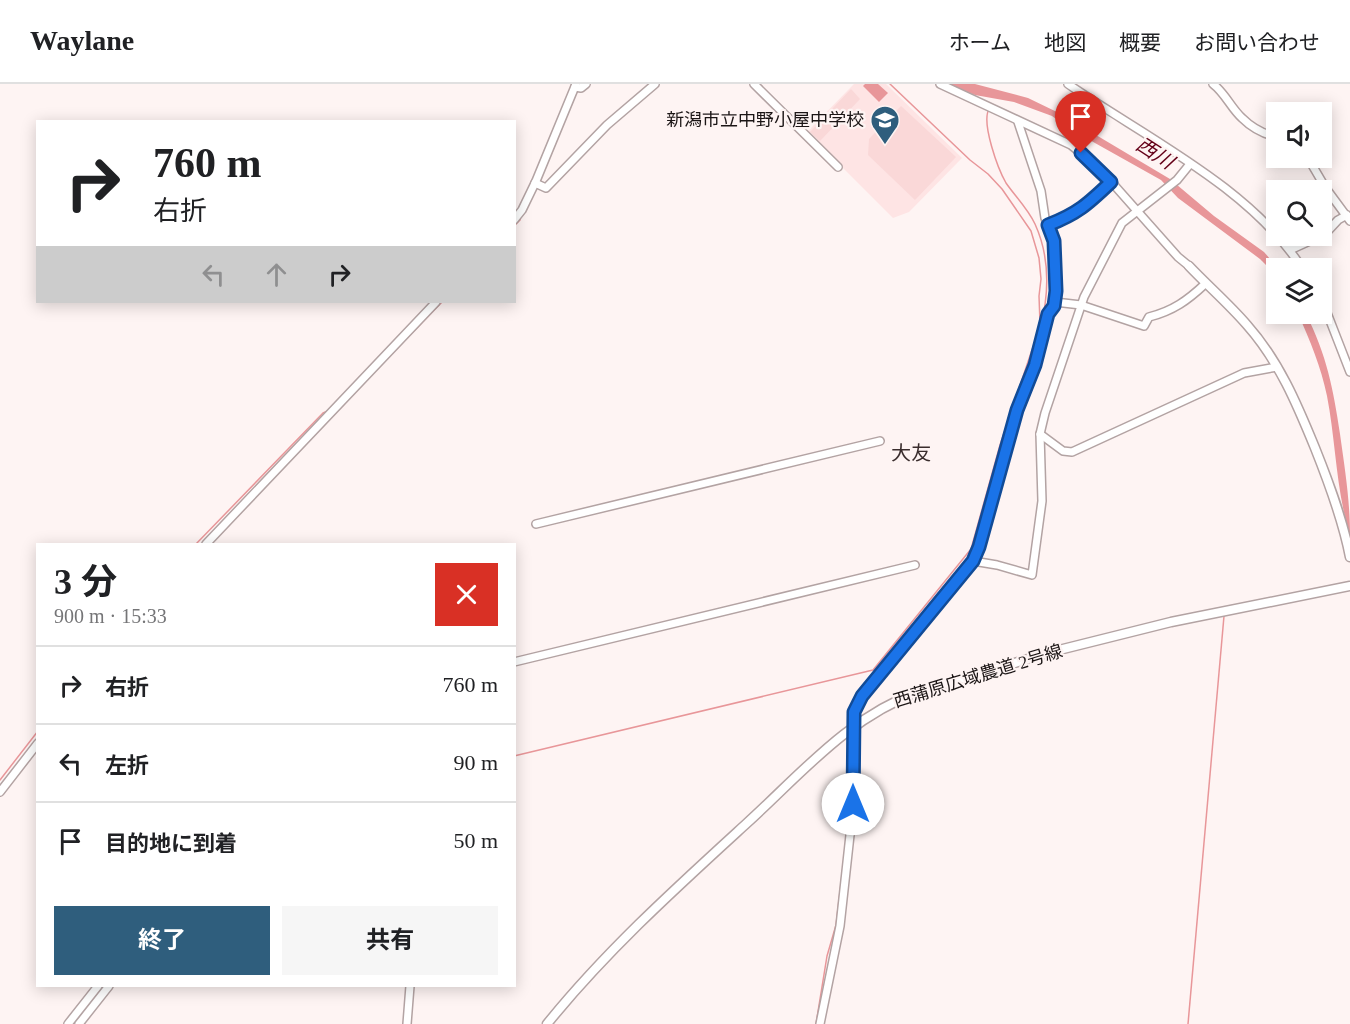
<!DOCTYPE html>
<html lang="ja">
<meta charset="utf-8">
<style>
:root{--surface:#fff;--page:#f6f6f6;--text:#202124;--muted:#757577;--line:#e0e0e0;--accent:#2f5e7d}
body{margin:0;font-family:"Times New Roman","Noto Sans JP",serif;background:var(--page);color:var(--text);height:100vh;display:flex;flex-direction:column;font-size:22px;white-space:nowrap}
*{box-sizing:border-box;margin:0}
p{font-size:20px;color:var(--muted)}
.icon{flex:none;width:33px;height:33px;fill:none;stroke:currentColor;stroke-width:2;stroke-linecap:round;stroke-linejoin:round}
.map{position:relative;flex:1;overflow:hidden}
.drawer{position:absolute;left:36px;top:459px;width:480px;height:444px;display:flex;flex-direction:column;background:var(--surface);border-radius:0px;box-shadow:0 3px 15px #0003}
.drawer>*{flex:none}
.top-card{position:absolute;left:36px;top:36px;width:480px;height:183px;border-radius:0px;box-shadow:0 3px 15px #0003;background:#fff;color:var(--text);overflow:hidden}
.tools{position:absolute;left:1266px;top:18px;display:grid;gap:12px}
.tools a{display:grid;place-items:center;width:66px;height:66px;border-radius:0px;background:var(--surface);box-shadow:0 3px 15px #0003;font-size:30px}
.pin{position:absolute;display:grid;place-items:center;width:51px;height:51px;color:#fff;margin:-62px -26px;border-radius:50% 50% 50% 0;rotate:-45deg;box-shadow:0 0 6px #0007}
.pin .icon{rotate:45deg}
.me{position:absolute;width:66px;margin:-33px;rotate:0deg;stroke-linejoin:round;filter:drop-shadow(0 0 4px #0008)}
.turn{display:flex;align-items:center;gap:21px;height:126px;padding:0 18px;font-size:27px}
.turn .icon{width:78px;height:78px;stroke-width:2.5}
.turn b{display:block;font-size:42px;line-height:51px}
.lanes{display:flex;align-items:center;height:57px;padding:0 18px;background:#0003;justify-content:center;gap:30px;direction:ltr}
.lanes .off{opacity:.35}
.round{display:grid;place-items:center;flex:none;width:63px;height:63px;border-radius:0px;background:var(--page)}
.headline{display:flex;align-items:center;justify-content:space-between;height:102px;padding:0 18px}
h1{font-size:36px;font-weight:700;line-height:45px}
.action{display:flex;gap:12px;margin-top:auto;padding:12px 18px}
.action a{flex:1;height:69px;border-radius:0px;background:var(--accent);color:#fff;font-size:24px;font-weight:700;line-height:69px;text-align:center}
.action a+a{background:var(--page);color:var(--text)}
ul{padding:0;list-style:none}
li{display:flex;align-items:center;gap:18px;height:78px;padding:0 18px;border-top:2px solid var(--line)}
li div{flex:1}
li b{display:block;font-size:22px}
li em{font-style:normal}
header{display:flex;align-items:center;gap:36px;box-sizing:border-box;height:84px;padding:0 30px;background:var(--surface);border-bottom:2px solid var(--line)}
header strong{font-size:28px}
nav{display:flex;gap:33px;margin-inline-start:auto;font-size:21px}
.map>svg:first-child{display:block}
.built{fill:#fee4e4}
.green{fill:#fad8d8}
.water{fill:#e89699}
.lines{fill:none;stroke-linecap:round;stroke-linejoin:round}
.stream{stroke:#e89699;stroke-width:1.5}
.minor-casing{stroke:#b3a3a3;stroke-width:10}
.tertiary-casing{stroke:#b3a3a3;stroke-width:11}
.minor{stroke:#fff;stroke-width:7}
.tertiary{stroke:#fff;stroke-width:8}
.route-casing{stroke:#114b97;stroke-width:15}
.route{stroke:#1a73e8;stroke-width:10}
.labels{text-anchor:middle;stroke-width:4.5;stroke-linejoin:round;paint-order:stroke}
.poi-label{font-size:18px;fill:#1b1515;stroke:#fef4f3;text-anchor:end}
.street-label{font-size:18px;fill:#1b1515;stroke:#fef4f3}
.water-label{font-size:20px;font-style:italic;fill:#640018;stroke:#fef4f3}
.neighbourhood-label{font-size:20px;fill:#3a2d2d;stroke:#fef4f3}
</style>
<header>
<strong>Waylane</strong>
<nav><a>ホーム</a><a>地図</a><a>概要</a><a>お問い合わせ</a></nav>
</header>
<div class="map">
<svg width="1350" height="940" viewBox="0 0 1350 940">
<rect width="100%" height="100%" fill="#fef4f3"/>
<path class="built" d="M854,0H886L962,74L909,128L893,134L807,48Z"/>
<g class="green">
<path d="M851,5L860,15L820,57L810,48Z"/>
<path d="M901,22L956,73L915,116L868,71L869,55Z"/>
</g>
<g class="water">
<path d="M865,0H878L888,9L879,18L863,2Z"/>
<path d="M947,0H975L1028,14L1059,29L1170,95L1214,132L1264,168L1278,184H1276V191L1260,175L1178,114L1161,96L1070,45L1052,32L1014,18L975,11Z"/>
<path d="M1298,230H1306C1327,272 1333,304 1340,350C1345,386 1350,416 1350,452C1336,406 1336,359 1327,312C1321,283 1310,256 1298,230Z"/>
</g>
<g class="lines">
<g class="stream">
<path d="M989,25C981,39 998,85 1006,99C1015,112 1028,125 1035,140C1063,202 1035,262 1016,321"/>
<path d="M514,142L520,136L521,131"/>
<path d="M345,318L442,218"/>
<path d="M196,460L323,329L330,326"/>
<path d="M973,468L1007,349"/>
<path d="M881,583L971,473"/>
<path d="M854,621L861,606L874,591"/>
<path d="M850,637V629"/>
<path d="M514,672L873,586L971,465L1000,361L1038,248L1040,239L1039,212L1041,195L1039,174L1031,147L1002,105L988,90L970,76L890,0"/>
<path d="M0,696L38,647"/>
<path d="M816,940L827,872L836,841L848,740"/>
<path d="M1188,940L1224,532"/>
</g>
<g class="minor-casing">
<g id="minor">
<path d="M754,0L838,83"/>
<path d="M940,0L1071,61L1091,77L1115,102L1178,173L1189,182"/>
<path d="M1068,0C1145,53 1251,104 1302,184"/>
<path d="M1213,0C1225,9 1231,24 1242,34C1251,43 1264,50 1276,53"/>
<path d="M575,3L581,4L586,0"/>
<path d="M1308,74L1325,103L1350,137"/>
<path d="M535,99L546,104L607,41L655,0"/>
<path d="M514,136L522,126L536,97L576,0"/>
<path d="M1048,141C1078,130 1088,120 1111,98"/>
<path d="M1290,166L1325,150L1338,136L1347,131"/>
<path d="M1322,216L1350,288"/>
<path d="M1055,218L1081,221L1144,242L1149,233C1173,227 1188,216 1205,200"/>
<path d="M1040,350L1063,367L1072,368L1244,289L1277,283"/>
<path d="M536,440L880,357"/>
<path d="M206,460L436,218"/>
<path d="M973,477L997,481L1032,491L1042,417L1040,350L1045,329L1084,213L1122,139L1177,96L1190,80"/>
<path d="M514,578L915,481"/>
<path d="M0,708L38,659"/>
<path d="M68,940L98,902"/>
<path d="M79,940L109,902"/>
<path d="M407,940L410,902"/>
<path d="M820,940L840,842L851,742L854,628L866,606L973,477L979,463L1015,332L1035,281L1049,230L1054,222L1056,207L1054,157L1045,134L1041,107L1018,38"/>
</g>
</g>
<g class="tertiary-casing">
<g id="tertiary">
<path d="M1189,182C1208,202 1229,220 1247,241C1279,277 1297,320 1315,364C1329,399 1343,436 1350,473"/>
<path d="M547,940C607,866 677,803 747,739C803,688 847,634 920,607L1055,567L1171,538L1350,502"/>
</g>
</g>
<use href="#minor" class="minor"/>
<use href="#tertiary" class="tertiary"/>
</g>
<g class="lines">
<g class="route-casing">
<path id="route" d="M853,720L854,628L862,612L973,477L979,463L1017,326L1035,281L1048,230L1054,222L1056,207L1054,157L1048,141C1077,130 1088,120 1111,98L1081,69"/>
</g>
<use href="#route" class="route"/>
</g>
<defs>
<g id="school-pin" transform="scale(1.5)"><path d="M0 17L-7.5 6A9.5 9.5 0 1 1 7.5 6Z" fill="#2f5e7d" stroke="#fef4f3"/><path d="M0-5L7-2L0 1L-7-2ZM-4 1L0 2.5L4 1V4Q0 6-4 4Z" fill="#fff"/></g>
</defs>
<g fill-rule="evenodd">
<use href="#school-pin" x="885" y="36"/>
</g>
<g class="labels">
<g class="poi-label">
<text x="864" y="42">新潟市立中野小屋中学校</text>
</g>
<g class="street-label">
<text transform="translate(978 592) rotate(-17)" y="6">西蒲原広域農道 2号線</text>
</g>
<g class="water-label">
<text transform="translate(1155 69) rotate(33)" y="7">西川</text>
</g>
<g class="neighbourhood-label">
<text x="911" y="376">大友</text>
</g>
</g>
</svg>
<div class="tools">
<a><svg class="icon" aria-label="sound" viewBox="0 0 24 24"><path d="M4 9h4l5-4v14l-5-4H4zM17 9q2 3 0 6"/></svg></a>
<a><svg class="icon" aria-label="search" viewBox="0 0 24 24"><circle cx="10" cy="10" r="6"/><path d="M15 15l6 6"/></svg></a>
<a><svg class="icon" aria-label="layers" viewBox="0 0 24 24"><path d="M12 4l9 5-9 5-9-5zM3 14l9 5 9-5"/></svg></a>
</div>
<div class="pin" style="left:1081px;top:69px;background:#d93025"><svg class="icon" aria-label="arrive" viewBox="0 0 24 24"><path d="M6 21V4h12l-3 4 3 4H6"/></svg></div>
<svg class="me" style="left:853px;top:720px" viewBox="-20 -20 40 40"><circle r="19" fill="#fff"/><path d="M0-13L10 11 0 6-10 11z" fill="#1a73e8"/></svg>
<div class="top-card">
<div class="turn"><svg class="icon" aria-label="right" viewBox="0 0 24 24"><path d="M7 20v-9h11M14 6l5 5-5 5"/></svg><div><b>760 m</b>右折</div></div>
<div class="lanes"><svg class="icon off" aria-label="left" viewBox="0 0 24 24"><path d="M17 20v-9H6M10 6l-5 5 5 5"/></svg><svg class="icon off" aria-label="ahead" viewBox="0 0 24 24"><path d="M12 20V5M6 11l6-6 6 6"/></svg><svg class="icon" aria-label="right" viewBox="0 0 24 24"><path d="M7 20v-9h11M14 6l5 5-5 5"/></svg></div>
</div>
<section class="drawer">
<div class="headline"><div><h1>3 分</h1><p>900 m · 15:33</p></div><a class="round" style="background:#d93025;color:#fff"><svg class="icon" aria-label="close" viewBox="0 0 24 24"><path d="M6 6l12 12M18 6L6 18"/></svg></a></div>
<ul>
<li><svg class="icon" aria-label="right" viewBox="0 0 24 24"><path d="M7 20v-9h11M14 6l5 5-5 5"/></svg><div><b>右折</b></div><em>760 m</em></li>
<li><svg class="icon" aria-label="left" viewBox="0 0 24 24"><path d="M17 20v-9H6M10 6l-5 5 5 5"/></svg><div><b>左折</b></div><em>90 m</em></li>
<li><svg class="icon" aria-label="arrive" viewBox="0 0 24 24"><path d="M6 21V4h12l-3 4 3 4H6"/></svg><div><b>目的地に到着</b></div><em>50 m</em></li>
</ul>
<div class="action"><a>終了</a><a>共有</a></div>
</section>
</div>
